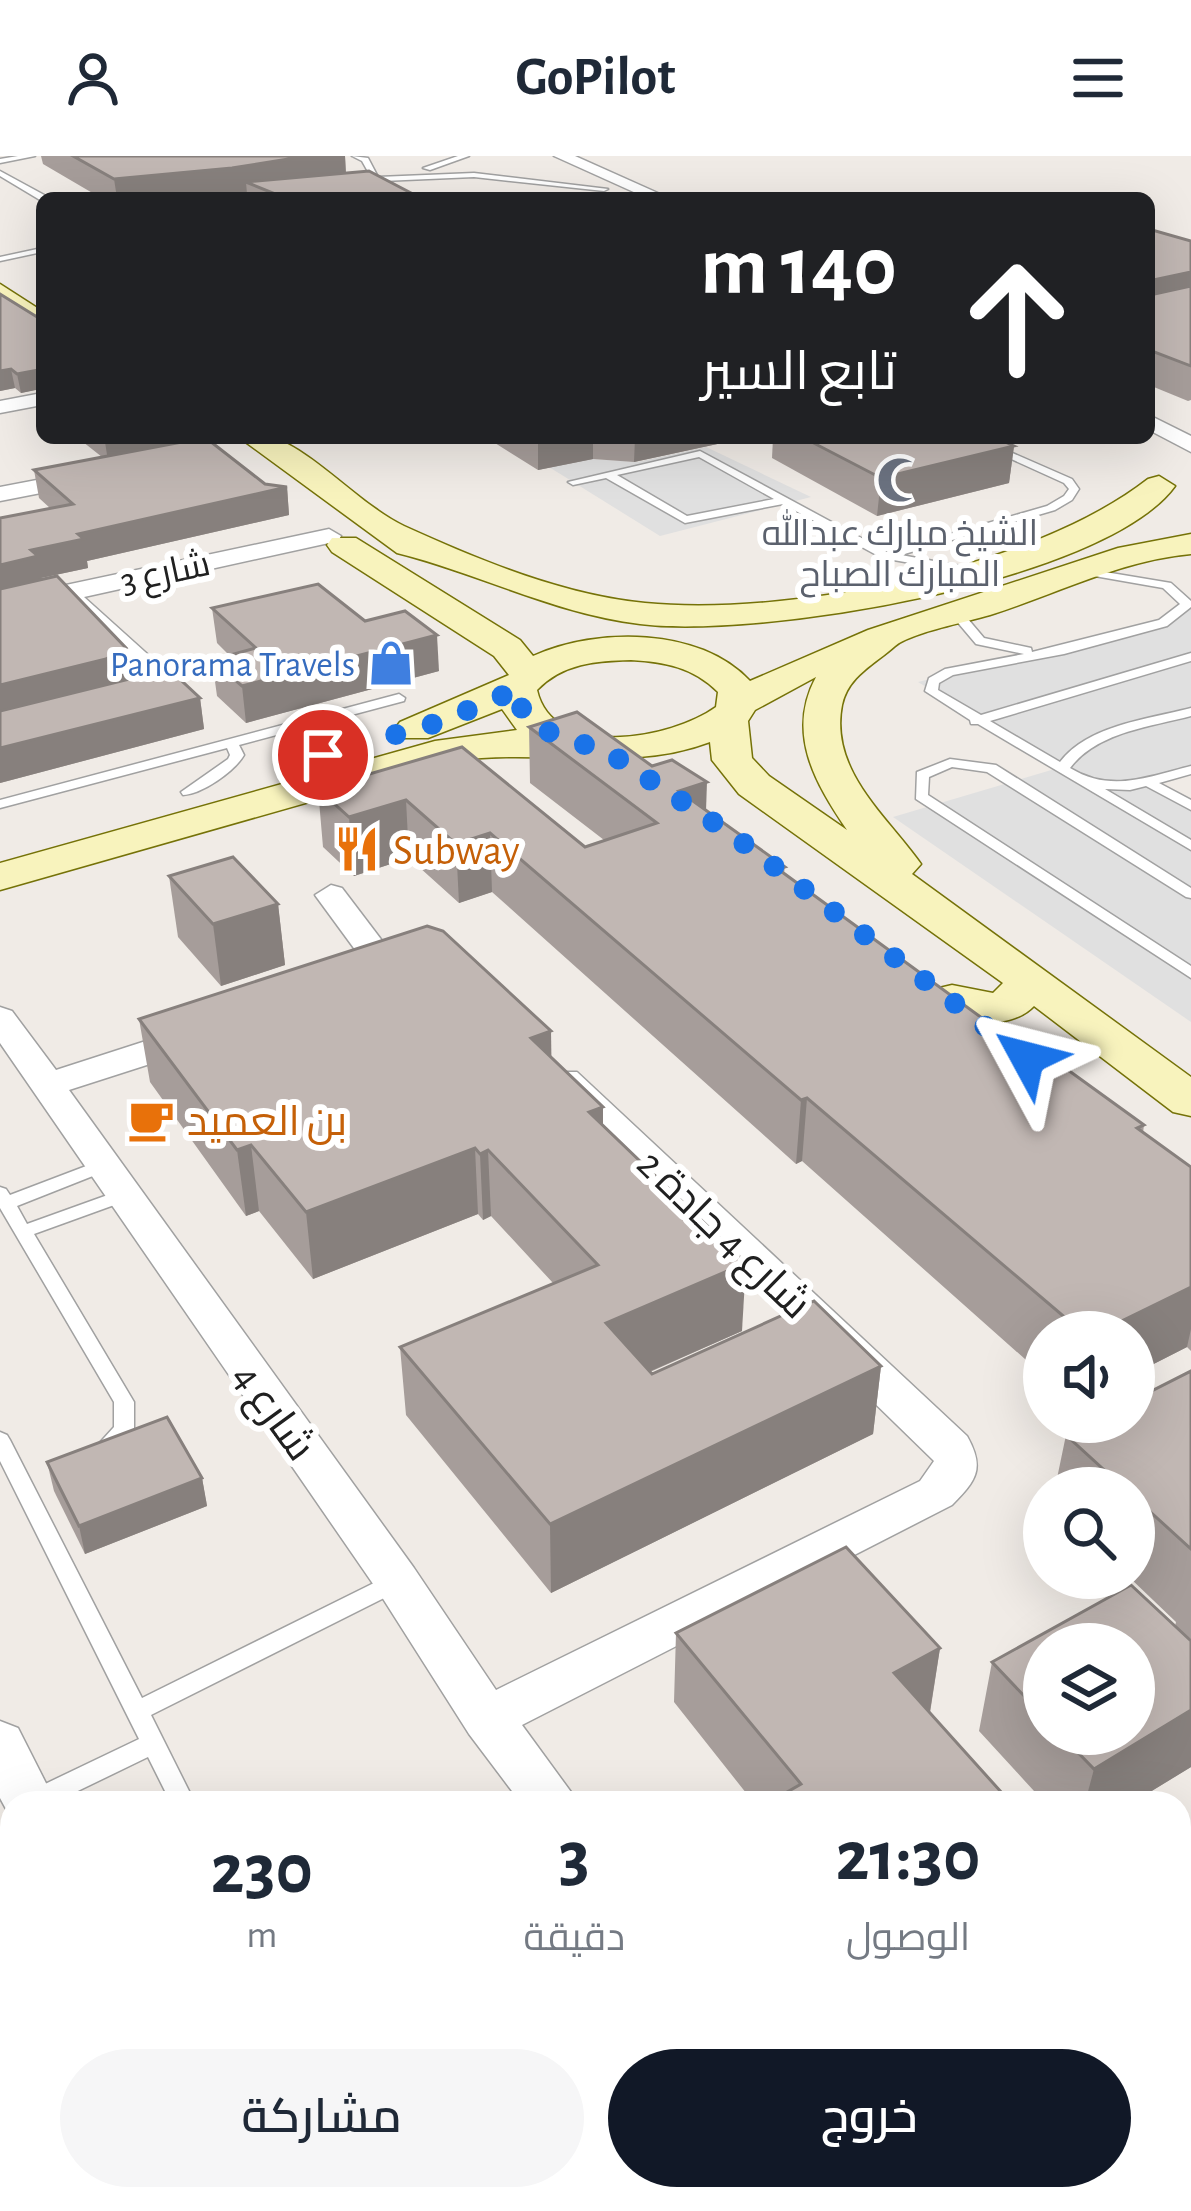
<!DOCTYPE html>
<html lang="ar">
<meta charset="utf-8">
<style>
:root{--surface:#fff;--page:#f6f6f7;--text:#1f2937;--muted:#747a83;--accent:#111827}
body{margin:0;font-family:"Alegreya Sans",Cairo,sans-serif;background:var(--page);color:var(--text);direction:rtl;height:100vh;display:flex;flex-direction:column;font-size:45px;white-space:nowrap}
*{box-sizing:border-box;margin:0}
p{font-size:39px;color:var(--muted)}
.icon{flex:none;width:66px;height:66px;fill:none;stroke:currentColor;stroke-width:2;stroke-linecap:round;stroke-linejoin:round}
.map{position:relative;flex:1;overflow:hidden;direction:ltr}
.panel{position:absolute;left:0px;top:1635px;width:1191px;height:420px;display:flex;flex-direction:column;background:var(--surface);border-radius:36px 36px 0 0;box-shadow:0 12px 48px #0002;direction:rtl}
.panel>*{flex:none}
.top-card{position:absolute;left:36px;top:36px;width:1119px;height:252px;border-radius:18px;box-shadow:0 12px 48px #0002;direction:rtl;background:#202124;color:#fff;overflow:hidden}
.controls{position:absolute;left:1023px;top:1155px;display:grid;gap:24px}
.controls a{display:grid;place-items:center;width:132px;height:132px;border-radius:50%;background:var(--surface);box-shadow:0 12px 48px #0002;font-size:60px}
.pin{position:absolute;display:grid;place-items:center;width:102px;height:102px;color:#fff;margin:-51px;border:6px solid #fff;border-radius:50%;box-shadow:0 3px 12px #0007}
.me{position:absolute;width:132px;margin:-66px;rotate:308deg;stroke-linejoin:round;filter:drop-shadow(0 0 9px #0008)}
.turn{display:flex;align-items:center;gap:42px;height:252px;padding:0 60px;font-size:54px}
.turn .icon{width:156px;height:156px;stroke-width:2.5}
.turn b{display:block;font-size:84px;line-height:102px}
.eta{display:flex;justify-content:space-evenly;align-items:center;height:204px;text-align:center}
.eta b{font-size:72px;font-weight:600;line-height:84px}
.cta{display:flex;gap:24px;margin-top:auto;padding:24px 60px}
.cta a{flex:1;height:138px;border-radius:72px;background:var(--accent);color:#fff;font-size:48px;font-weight:600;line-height:138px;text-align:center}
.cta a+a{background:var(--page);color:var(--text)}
header{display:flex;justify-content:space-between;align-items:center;height:156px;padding:0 60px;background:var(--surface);font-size:54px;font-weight:600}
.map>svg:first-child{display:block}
.parking{fill:#e0e0e0}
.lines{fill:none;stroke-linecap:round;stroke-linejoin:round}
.service-casing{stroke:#a1a1a1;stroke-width:3}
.minor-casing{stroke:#a1a1a1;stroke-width:3}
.secondary-casing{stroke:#757208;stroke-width:3}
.service{fill:#fff;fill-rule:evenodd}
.minor{fill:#fff;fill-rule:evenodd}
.secondary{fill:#f8f3bd;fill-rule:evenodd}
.wall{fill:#a69d9a;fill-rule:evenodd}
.shaded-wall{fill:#87807d}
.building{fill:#c1b7b3;stroke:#87807d;stroke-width:3}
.route{stroke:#1a73e8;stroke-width:21;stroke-dasharray:0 37.8}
.labels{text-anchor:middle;stroke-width:12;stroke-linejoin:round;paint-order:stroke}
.far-worship-label{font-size:36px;fill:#5b616d;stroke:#fff}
.far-street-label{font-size:36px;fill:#202020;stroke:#fff}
.far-shop-label{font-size:36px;fill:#366cbe;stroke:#fff;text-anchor:end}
.food-label{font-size:42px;fill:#c56008;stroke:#fff;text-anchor:start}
.street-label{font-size:42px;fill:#202020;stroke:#fff}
</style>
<header><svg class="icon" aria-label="menu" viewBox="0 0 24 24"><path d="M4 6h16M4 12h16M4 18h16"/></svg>GoPilot<svg class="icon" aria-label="person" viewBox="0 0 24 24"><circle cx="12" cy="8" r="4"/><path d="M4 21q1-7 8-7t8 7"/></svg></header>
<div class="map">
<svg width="1191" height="2055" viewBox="0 0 1191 2055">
<rect width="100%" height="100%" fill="#f0ebe6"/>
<g class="parking">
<path d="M706,291L811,341L660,380L549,311L593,303L637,306Z"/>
<path d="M1191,453V610L1142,626L1191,654V866L893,661L1058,612L918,526L1120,476Z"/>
</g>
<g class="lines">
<g class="service-casing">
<g id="service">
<path d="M18,0H35L0,7V3Z"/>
<path d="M352,0L368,2L378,21L474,17L608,33L604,35L474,21L360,26L357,22L371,21L362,5Z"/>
<path d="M458,0H469L430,14L423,12Z"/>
<path d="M0,15L46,40L47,42L40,44L0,20Z"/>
<path d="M42,92V96L0,105V101Z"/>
<path d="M965,282H978L1072,323L1079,333L1072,344L1055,354L901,399L977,413L979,415L973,418L882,402L783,348L685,367L606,322L573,329L568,326L700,295L887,396L1047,350L1064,340L1069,333L1064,327ZM699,301L774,343L687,360L617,319Z"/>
<path d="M1087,413L1171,427L1191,445V451L1167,470L1064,498L953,519L939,527L938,534L981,559L1191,497V505L990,565L1060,606C1088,569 1149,563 1191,552V560C1150,571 1097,576 1070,612C1111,637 1147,621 1191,610V618L1159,627L1191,644V654L1146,630L1130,634L1105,633L1191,684V694L978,568H971L970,564L925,535L929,522L945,513L1024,498L976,488L954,462V456H962L984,482L1031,492L1032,496L1159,464L1180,448L1163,432L1083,418L1081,416Z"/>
<path d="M399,538L405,542L404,545L239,589L244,599C234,616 202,638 183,639L181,636L228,603L230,599L227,592L0,652V644Z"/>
<path d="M950,603L996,609L1191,732V742L1186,741L987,616L952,611L929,621L928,639L1191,810V822L916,643L917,616Z"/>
<path d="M102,1004L108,1006L111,1010L108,1014L17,1050L27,1068L116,1036L122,1034L131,1040L128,1044L34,1078L134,1246V1273C126,1286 113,1303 97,1298L94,1293L114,1271V1246L0,1052V1031L6,1033L10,1039Z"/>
<path d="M0,1276L7,1279L10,1284L142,1542L388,1420L396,1417L404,1420L407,1426L404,1432L151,1559L195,1647H171L148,1601L53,1647H17L20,1640L139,1583L0,1305Z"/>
<path d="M174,2043H215L208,2055H167Z"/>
<path d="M574,2043H602L601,2055H573Z"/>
</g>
</g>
<g class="minor-casing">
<g id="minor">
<path d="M554,0H575L669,42H647Z"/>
<path d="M42,237V249L0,257V245Z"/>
<path d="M1149,259L1191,280V296L1149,274Z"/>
<path d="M89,314L97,316V326L0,345V331Z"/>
<path d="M329,373L341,380L338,385L84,441L164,513L158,536L125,552H105L101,546L135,526L136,515L70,452L68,444L0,459V443Z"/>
<path d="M331,729L342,732L402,811L407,818L402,825H378L315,739Z"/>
<path d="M0,851L12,855L56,914L183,873H209L214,881L209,889L69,934L414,1412L496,1534L920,1325L934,1305L551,932L546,924L551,916H577L967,1280C985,1312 977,1324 952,1349L522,1569L579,1647H521L469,1578L380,1438L0,887Z"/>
<path d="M0,1565L18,1572L56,1647H12V1664L0,1642Z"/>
<path d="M1191,1762V1817L1179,1822V1767Z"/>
<path d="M12,1936V1997L0,2002V1941Z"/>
</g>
</g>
<g class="secondary-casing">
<g id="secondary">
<path d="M0,128L42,155V175L0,148Z"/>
<path d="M240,282C250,282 266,279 276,283C314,296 363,351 404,370C479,404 562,439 645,447C789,461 1033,413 1148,323L1159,320L1175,330C1104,427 756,483 640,468C555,458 478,417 397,397Z"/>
<path d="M1191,378V398C1122,404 1056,438 990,459C967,466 910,477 895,490C875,508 848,520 842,549C829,615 888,661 921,708L912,718L1191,921V960L1173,956L1034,850C1011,875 948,872 928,843L935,833L952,829L993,837L1003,827L739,638L712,604L710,586C629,617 540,592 453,605L0,734V707L435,585L517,574L502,553L428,582H400L394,574L400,566L509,519L494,500L332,396L327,389L332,382H356L520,484L533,500C597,471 700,471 750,525L868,474L1118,392ZM631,504C665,506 693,511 718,536L716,551C672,583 553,605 537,534C563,507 596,505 631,504ZM816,521C786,577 815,627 847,674L769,620L752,602L748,565L755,554Z"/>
</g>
</g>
<use href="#service" class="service"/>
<use href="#minor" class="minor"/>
<use href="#secondary" class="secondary"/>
</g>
<g class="wall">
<path d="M41,0H345L346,17L413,42H247V38L219,42H101L43,8Z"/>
<path d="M1149,67L1152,74L1191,85V244L1188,245L1149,229Z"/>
<path d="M0,138L42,164V253L39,233L21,237L15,232L0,235Z"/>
<path d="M78,282H184L185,285L265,328L287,331L289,359L87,405L88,412L41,422L126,492L131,522L155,519L200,542L204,573L0,627L51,353L39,342L34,314L102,301Z"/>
<path d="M487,282H722V287L634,306L593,303L538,314Z"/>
<path d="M773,282H996L1014,290L1009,327L877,360L772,302Z"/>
<path d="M212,452L365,465L439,515L246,567L217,540L212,504L229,499L217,487Z"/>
<path d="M529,571L706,654L785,711L784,717L1023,892L1144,969L1143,977L1191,1011V1195L1187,1191L1134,1218V1176H1044V1220L802,1005L796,1008L492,736L459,747L409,702L354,720L323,691L318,633L462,591L585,691L604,684L530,627Z"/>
<path d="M169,720L278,748L285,809L221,830L178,781Z"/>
<path d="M139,863L551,901L603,969L742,1175L650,1216L652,1218L881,1210L873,1278L551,1437L406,1259L400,1191L553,1127L491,1060L483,1064L478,1058L313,1123L259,1055L246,1060L150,926Z"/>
<path d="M1191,1215V1611L1132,1647H1045L979,1575L992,1506L1131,1429L1175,1470L1176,1466L1130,1422H1134V1332H1055L1066,1279L1092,1266H1134V1244ZM1044,1488H1134V1578H1044Z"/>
<path d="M47,1306L202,1322L207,1350L85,1398L54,1335Z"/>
<path d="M676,1477L940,1492L930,1557L1011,1647H754L674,1546Z"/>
</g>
<g class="shaded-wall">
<path d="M307,0H345L346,22L246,26L247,38L219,42H117L114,23Z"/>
<path d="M1191,116V146L1149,137L1153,124Z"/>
<path d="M11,213L15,232L0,235V215Z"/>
<path d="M38,214L41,233L21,237L17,218Z"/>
<path d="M123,282H184L185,290L108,305L105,286Z"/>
<path d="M538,282H593V303L538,314Z"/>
<path d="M635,282H722V287L634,306Z"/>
<path d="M1014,290L1009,327L877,360L881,322Z"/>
<path d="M287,331L289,359L87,405L88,412L41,422L43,429L0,439V409L31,394L78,378Z"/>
<path d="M437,479L439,515L246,567L242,530Z"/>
<path d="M126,492L131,523L0,562V529Z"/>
<path d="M200,542L204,573L0,627V592Z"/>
<path d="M707,626L705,684L679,635Z"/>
<path d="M406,644L409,702L354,720L349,661Z"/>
<path d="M490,677L492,736L459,747L456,688Z"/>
<path d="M278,748L285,809L221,830L213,768Z"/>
<path d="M551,875L552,939L531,882Z"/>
<path d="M807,942L802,1005L796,1008L801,944Z"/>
<path d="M603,951V1016L589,956Z"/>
<path d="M251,989L259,1055L246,1060L237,994Z"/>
<path d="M475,992L478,1058L313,1123L306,1056Z"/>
<path d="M488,994L491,1060L483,1064L480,998Z"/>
<path d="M746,1107L742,1175L605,1235L606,1167Z"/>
<path d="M1191,1131V1173L1187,1191L1134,1218V1176H1099Z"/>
<path d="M881,1210L873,1278L551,1437L550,1368Z"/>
<path d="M202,1322L207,1350L85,1398L79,1370Z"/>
<path d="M940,1492L929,1561L894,1517Z"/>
<path d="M1191,1554V1611L1132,1647H1085L1094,1613Z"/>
</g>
<g class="building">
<path d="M73,0H307L232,12L114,23Z"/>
<path d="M369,15L413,38L391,42H285L246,26Z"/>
<path d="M1149,67L1152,74L1191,85V116L1153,124L1149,134L1155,138L1191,130V210L1149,194Z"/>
<path d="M0,138L42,164V217L38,214L17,218L11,213L0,215Z"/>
<path d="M203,282H206L265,328L287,331L78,378L84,383L31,394L38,400L0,409V362L73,348L34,314Z"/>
<path d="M804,282H996L1014,290L881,322Z"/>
<path d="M57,420L126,492L106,503L0,529V433Z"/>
<path d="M318,428L365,465L405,455L437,479L242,530L212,504L256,492L212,452Z"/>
<path d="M147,511L155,519L171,515L200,542L0,592V555L129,523Z"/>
<path d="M577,556L652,610L672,604L707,626L679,635L785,711L778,713L1023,892L1032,888L1144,969L1137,972L1191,1011V1131L1099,1176H1082L807,942L801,944L490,677L456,688L406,644L349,661L318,633L462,591L585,691L657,667L529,571Z"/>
<path d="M233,701L278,748L213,768L169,720Z"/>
<path d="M427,770L443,775L551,875L531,882L603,951L589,956L746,1107L606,1167L652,1218L814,1145L881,1210L550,1368L400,1191L598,1109L488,994L480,998L475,992L306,1056L251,989L237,994L139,863Z"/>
<path d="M1191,1215V1393L1134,1341V1332H1124L1066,1279L1092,1266H1134V1244Z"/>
<path d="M167,1261L202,1322L79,1370L47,1306Z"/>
<path d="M846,1391L940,1492L894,1517L1011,1647H768L801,1628L676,1477Z"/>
<path d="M1131,1429L1191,1485V1554L1094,1613L1060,1578H1134V1488H1044V1561L992,1506Z"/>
<path d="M1191,1974V2055H988L983,2049L991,2043H1179V1982Z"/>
</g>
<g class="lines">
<path class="route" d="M323,599L440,566L518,533L517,545L532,568L571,586L602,592L734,680L1027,902"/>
</g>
<defs>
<g id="mosque-bare" transform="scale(3.6)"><path d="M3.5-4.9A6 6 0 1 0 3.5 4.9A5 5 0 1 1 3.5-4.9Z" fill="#6b7280" stroke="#fff" stroke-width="2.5" paint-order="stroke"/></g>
<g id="shop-bare" transform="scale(3.6)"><path d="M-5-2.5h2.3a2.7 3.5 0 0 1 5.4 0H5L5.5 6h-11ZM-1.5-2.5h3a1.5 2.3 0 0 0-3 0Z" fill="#3f7fe0" stroke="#fff" stroke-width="2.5" paint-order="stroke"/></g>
<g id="restaurant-bare" transform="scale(3.6)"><path d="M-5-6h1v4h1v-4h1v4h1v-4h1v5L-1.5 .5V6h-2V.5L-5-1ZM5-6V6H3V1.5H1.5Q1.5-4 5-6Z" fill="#e8710a" stroke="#fff" stroke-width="2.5" paint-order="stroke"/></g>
<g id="cafe-bare" transform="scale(3.6)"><path d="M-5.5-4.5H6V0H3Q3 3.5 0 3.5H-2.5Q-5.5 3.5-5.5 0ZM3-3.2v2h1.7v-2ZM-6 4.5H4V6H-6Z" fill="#e8710a" stroke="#fff" stroke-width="2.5" paint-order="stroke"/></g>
</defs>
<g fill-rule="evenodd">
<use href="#mosque-bare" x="900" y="324"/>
<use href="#shop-bare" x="391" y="507"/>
<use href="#restaurant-bare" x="357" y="693"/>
<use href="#cafe-bare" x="151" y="964"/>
</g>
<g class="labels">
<g class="far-worship-label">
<text x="900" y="389">الشيخ مبارك عبدالله<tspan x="900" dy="41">المبارك الصباح</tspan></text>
</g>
<g class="far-street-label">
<text transform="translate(165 415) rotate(-12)" y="13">شارع 3</text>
</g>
<g class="far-shop-label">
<text x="355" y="520">Panorama Travels</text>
</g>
<g class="food-label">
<text x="393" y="708">Subway</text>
<text x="187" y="979">بن العميد</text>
</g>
<g class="street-label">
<text transform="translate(725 1077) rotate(44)" y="15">شارع 4 جادة 2</text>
<text transform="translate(275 1255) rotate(54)" y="15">شارع 4</text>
</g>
</g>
</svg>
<div class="controls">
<a><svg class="icon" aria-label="sound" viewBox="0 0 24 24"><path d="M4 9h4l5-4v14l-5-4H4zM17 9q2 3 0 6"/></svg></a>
<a><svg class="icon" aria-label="search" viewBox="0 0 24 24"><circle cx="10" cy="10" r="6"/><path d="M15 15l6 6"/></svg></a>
<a><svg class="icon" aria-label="layers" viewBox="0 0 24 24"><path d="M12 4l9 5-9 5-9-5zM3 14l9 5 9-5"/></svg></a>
</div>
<div class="pin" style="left:323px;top:599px;background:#d93025"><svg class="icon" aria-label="arrive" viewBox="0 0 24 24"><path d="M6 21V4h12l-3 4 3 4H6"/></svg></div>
<svg class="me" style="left:1027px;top:902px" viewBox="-20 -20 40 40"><path d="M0-17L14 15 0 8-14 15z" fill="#1a73e8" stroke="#fff" stroke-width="4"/></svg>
<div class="top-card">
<div class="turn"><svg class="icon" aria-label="ahead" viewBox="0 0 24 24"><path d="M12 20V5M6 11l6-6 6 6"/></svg><div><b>140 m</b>تابع السير</div></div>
</div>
<section class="panel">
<div class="eta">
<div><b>21:30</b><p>الوصول</p></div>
<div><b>3</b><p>دقيقة</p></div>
<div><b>230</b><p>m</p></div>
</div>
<div class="cta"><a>خروج</a><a>مشاركة</a></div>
</section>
</div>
